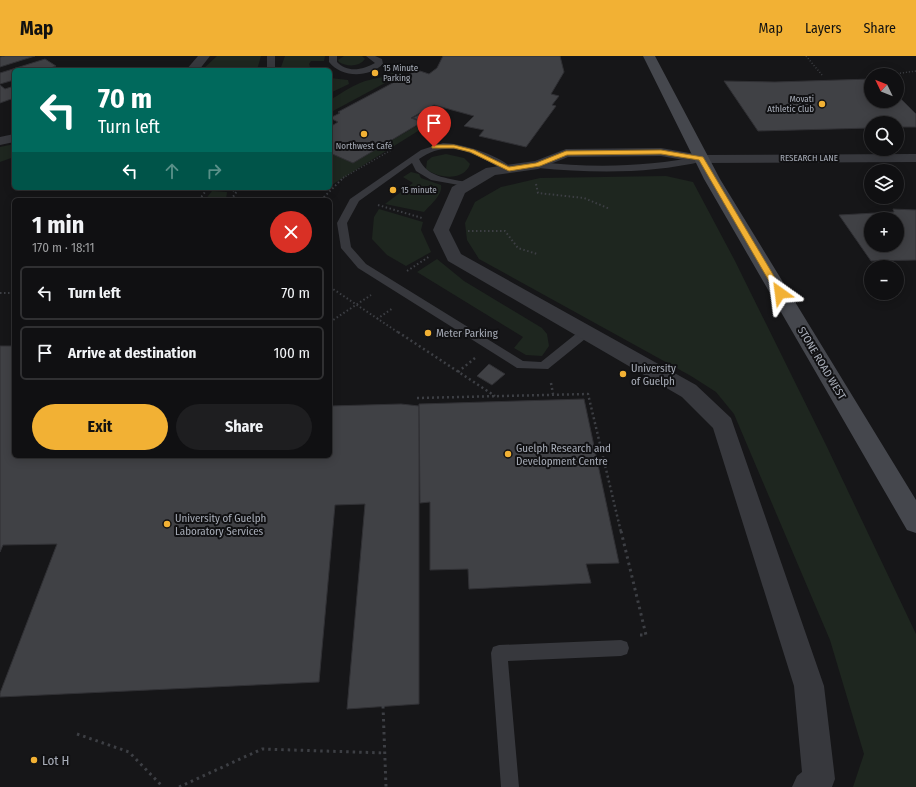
<!DOCTYPE html>
<meta charset="utf-8">
<style>
:root{--surface:#101012;--page:#1e1e20;--text:#f1f3f6;--muted:#9c9d9f;--line:#303032;--accent:#f2b134}
body{margin:0;font-family:"Fira Sans Condensed",sans-serif;background:var(--page);color:var(--text);height:100vh;display:flex;flex-direction:column;font-size:15px;white-space:nowrap}
*{box-sizing:border-box;margin:0}
p{font-size:13px;color:var(--muted)}
.icon{flex:none;width:22px;height:22px;fill:none;stroke:currentColor;stroke-width:2;stroke-linecap:round;stroke-linejoin:round}
.map{position:relative;flex:1;overflow:hidden}
.side{position:absolute;left:12px;top:142px;width:320px;height:260px;display:flex;flex-direction:column;background:var(--surface);border-radius:6px;box-shadow:0 2px 10px #0003,0 0 0 1px var(--line)}
.side>*{flex:none}
.guide{position:absolute;left:12px;top:12px;width:320px;height:122px;border-radius:6px;box-shadow:0 2px 10px #0003,0 0 0 1px var(--line);background:#00695c;color:#fff;overflow:hidden}
.needle{width:26px;rotate:313deg}
.tools{position:absolute;left:864px;top:12px;display:grid;gap:8px}
.tools a{display:grid;place-items:center;width:40px;height:40px;border-radius:50%;background:var(--surface);box-shadow:0 2px 10px #0003,0 0 0 1px var(--line);font-size:20px}
.pin{position:absolute;display:grid;place-items:center;width:34px;height:34px;color:#fff;margin:-41px -17px;border-radius:50% 50% 50% 0;rotate:-45deg;box-shadow:0 0 4px #0007}
.pin .icon{rotate:45deg}
.me{position:absolute;width:44px;margin:-22px;rotate:329deg;stroke-linejoin:round;filter:drop-shadow(0 0 3px #0008)}
.turn{display:flex;align-items:center;gap:14px;height:84px;padding:0 20px;font-size:18px}
.turn .icon{width:52px;height:52px;stroke-width:2.5}
.turn b{display:block;font-size:28px;line-height:34px}
.lanes{display:flex;align-items:center;height:38px;padding:0 20px;background:#0003;justify-content:center;gap:20px;direction:ltr}
.lanes .off{opacity:.35}
.round{display:grid;place-items:center;flex:none;width:42px;height:42px;border-radius:21px;background:var(--page)}
.summary{display:flex;align-items:center;justify-content:space-between;height:68px;padding:0 20px}
h1{font-size:24px;font-weight:700;line-height:30px}
.cta{display:flex;gap:8px;margin-top:auto;padding:8px 20px}
.cta a{flex:1;height:46px;border-radius:24px;background:var(--accent);color:#111;font-size:16px;font-weight:700;line-height:46px;text-align:center}
.cta a+a{background:var(--page);color:var(--text)}
ul{padding:0;list-style:none}
li{display:flex;align-items:center;gap:12px;height:54px;margin:0 8px 6px;padding:0 12px;border:2px solid var(--line);border-radius:6px}
li div{flex:1}
li b{display:block;font-size:15px}
li em{font-style:normal}
header{display:flex;align-items:center;gap:24px;box-sizing:border-box;height:56px;padding:0 20px;background:var(--accent);color:#111}
header strong{font-size:19px}
nav{display:flex;gap:22px;margin-inline-start:auto;font-size:14px}
.map>svg:first-child{display:block}
.green{fill:#1e261f}
.building{fill:#404145;stroke:#303034;fill-rule:evenodd}
.lines{fill:none;stroke-linecap:round;stroke-linejoin:round}
.path-far3{stroke:#3d3f44;stroke-width:1.5;stroke-dasharray:1 2;stroke-linecap:butt}
.path-far2{stroke:#3d3f44;stroke-width:2;stroke-dasharray:1.5 2.5;stroke-linecap:butt}
.path-far1{stroke:#3d3f44;stroke-width:2.5;stroke-dasharray:2 3;stroke-linecap:butt}
.path{stroke:#3d3f44;stroke-width:3;stroke-dasharray:2.5 4;stroke-linecap:butt}
.service{fill:#37383d;fill-rule:evenodd}
.minor{fill:#37383d;fill-rule:evenodd}
.secondary{fill:#45474d;fill-rule:evenodd}
.route{fill:#f2b134;stroke:#9d7322}
.poi-dot{fill:#f2b134;stroke:#111113;stroke-width:1.5}
.labels{text-anchor:middle;stroke-width:4;stroke-linejoin:round;paint-order:stroke}
.far-poi-label{font-size:9px;fill:#a8adb8;stroke:#111113;text-anchor:start}
.far-street-label{font-size:9px;fill:#a8adb8;stroke:#111113}
.poi-label{font-size:11px;fill:#a8adb8;stroke:#111113;text-anchor:start}
.street-label{font-size:11px;fill:#a8adb8;stroke:#111113}
.near-poi-label{font-size:13px;fill:#a8adb8;stroke:#111113;text-anchor:start}
</style>
<header>
<strong>Map</strong>
<nav><a>Map</a><a>Layers</a><a>Share</a></nav>
</header>
<div class="map">
<svg width="916" height="731" viewBox="0 0 916 731">
<rect width="100%" height="100%" fill="#161618"/>
<g class="green">
<path d="M217,0H261L257,14H202Z"/>
<path d="M285,0H325L324,5H311L309,8L311,14H280Z"/>
<path d="M344,0H362L365,3C359,11 347,11 339,6L338,4Z"/>
<path d="M398,13H411L333,55L330,54V44C340,38 350,31 360,27C374,21 387,23 398,13Z"/>
<path d="M330,22L348,24L349,28L330,37Z"/>
<path d="M420,68L426,70L330,130V97L353,107Z"/>
<path d="M14,88V101L0,106V91Z"/>
<path d="M446,98L464,102L470,108C464,126 437,122 426,113L427,105L432,101Z"/>
<path d="M411,116L419,118L421,122L441,129C443,139 430,149 424,156L385,148L413,127L403,121Z"/>
<path d="M666,120L693,126L735,205L827,391L916,578V731H853L864,698L830,584L734,358L716,336L691,320L479,203L467,184L465,167L475,146L501,131L540,122Z"/>
<path d="M212,135L227,136L226,144H205Z"/>
<path d="M379,153L423,166L421,174L431,196L406,210L387,199L372,183L374,161Z"/>
<path d="M437,203L464,225L542,272L547,278L549,290L542,300L526,299L514,292L523,281L417,216Z"/>
</g>
<g class="building">
<path d="M5,0H35L0,11V1Z"/>
<path d="M443,0H560L564,16L551,38L559,40L552,49L556,50L526,91L479,80L484,74L464,70L474,60L434,49L411,62L422,66L353,107L330,97V71L338,66L330,62L340,57L338,56L417,14L429,18L437,12Z"/>
<path d="M45,3L56,10L45,14H14V24L0,28V17Z"/>
<path d="M871,23V45H897V39L916,58V71H897V67H871V72L758,75L724,25L775,26Z"/>
<path d="M0,29L5,33L14,30V42L0,47Z"/>
<path d="M420,58L430,62L424,66L413,62Z"/>
<path d="M893,153L916,154V204L871,205L839,159L894,156ZM871,163H897V189H871Z"/>
<path d="M14,286V400H330V350L401,348L419,350V648L347,653L365,448L335,449L319,626L0,641V637L57,488L3,489L0,496V290H11Z"/>
<path d="M489,308L505,318L492,329L477,320Z"/>
<path d="M584,343L619,507L586,508L591,527L469,533L468,513L430,514V446L420,447L419,348Z"/>
</g>
<g class="lines">
<g class="path-far3">
<path d="M806,0L822,19"/>
<path d="M894,18L916,15"/>
<path d="M343,122L391,94"/>
</g>
<g class="path-far2">
<path d="M536,128L538,137L584,142L610,153"/>
<path d="M221,132L236,135"/>
<path d="M199,144L208,132"/>
<path d="M231,144L239,132"/>
<path d="M321,144L344,121"/>
<path d="M378,149L422,162"/>
<path d="M468,175H505L518,192L537,198"/>
<path d="M407,215L430,200"/>
<path d="M330,231L399,277"/>
<path d="M0,237H14"/>
<path d="M377,263L393,252"/>
<path d="M330,266L371,239"/>
</g>
<g class="path-far1">
<path d="M398,276L495,340"/>
<path d="M458,316L475,302"/>
<path d="M551,327L553,338"/>
<path d="M417,342L588,338L621,476"/>
</g>
<g class="path">
<path d="M621,475L646,579H640"/>
<path d="M383,650L386,731"/>
<path d="M77,678L129,696L163,731"/>
<path d="M179,731L262,693L385,697"/>
</g>
<g class="service">
<rect x="267" y="0" width="8" height="14"/>
<path d="M329,0H337V6C347,17 363,14 375,7L366,0H375L382,3L383,8C368,22 342,22 329,6Z"/>
<path d="M443,87C462,87 501,100 513,113L512,115H506C475,99 451,81 419,103C428,123 451,122 470,127V131L431,124L416,115L412,107L359,145L347,167L351,191L366,208L523,305L541,306L582,273H590L592,276L590,279L548,313L517,312L358,212L341,192L337,167L350,143L421,94Z"/>
<path d="M701,100L704,101V105C650,118 593,117 538,112L534,109L538,106C593,112 647,111 701,100Z"/>
<path d="M621,584L627,586L629,592L627,598L621,600L508,605L519,731H501L491,597L493,591L499,589Z"/>
</g>
<g class="minor">
<path d="M198,0H210L199,14H186Z"/>
<path d="M14,78V86L0,89V81Z"/>
<path d="M661,92L701,99L916,98V106L701,107L661,100L568,101L538,113L495,119L465,137L449,174L461,198L696,329L731,362L824,630L835,723L832,731H792L797,720L802,716L794,630L713,372L682,341L448,205L433,174L452,131L486,112L535,105L566,93Z"/>
</g>
<path class="secondary" d="M643,0H655L720,123L916,444V477L907,474L704,123Z"/>
</g>
<path class="route" d="M434,89H454L474,94L509,111L536,107L566,95L661,94L703,101L784,237L780,239L776,237L699,104L661,98L567,99L540,110L509,115L470,96L454,92H432V90Z"/>
<g class="poi-dot">
<circle cx="375" cy="17" r="4"/>
<circle cx="822" cy="48" r="4"/>
<circle cx="364" cy="78" r="4"/>
<circle cx="393" cy="134" r="4"/>
<circle cx="428" cy="277" r="4"/>
<circle cx="623" cy="318" r="4"/>
<circle cx="508" cy="398" r="4"/>
<circle cx="167" cy="468" r="4"/>
<circle cx="34" cy="704" r="4"/>
</g>
<g class="labels">
<g class="far-poi-label">
<text x="383" y="15">15 Minute<tspan x="383" dy="10">Parking</tspan></text>
<text x="814" y="46" text-anchor="end">Movati<tspan x="814" dy="10">Athletic Club</tspan></text>
<text x="364" y="93" text-anchor="middle">Northwest Café</text>
<text x="401" y="137">15 minute</text>
</g>
<g class="far-street-label">
<text x="809" y="105">RESEARCH LANE</text>
</g>
<g class="poi-label">
<text x="436" y="281">Meter Parking</text>
<text x="631" y="316">University<tspan x="631" dy="13">of Guelph</tspan></text>
<text x="516" y="396">Guelph Research and<tspan x="516" dy="13">Development Centre</tspan></text>
<text x="175" y="466">University of Guelph<tspan x="175" dy="13">Laboratory Services</tspan></text>
</g>
<g class="street-label">
<text transform="translate(822 307) rotate(59)" y="4">STONE ROAD WEST</text>
</g>
<g class="near-poi-label">
<text x="42" y="709">Lot H</text>
</g>
</g>
</svg>
<div class="tools">
<a><svg class="needle" viewBox="-14 -14 28 28"><path d="M0-13l5 13h-10z" fill="#e53935"/><path d="M0 13l5-13h-10z" fill="#9c9d9f"/></svg></a>
<a><svg class="icon" aria-label="search" viewBox="0 0 24 24"><circle cx="10" cy="10" r="6"/><path d="M15 15l6 6"/></svg></a>
<a><svg class="icon" aria-label="layers" viewBox="0 0 24 24"><path d="M12 4l9 5-9 5-9-5zM3 14l9 5 9-5"/></svg></a>
<a>+</a>
<a>−</a>
</div>
<div class="pin" style="left:434px;top:91px;background:#d93025"><svg class="icon" aria-label="arrive" viewBox="0 0 24 24"><path d="M6 21V4h12l-3 4 3 4H6"/></svg></div>
<svg class="me" style="left:780px;top:237px" viewBox="-20 -20 40 40"><path d="M0-17L14 15 0 8-14 15z" fill="#f2b134" stroke="#fff" stroke-width="4"/></svg>
<div class="guide">
<div class="turn"><svg class="icon" aria-label="left" viewBox="0 0 24 24"><path d="M17 20v-9H6M10 6l-5 5 5 5"/></svg><div><b>70 m</b>Turn left</div></div>
<div class="lanes"><svg class="icon" aria-label="left" viewBox="0 0 24 24"><path d="M17 20v-9H6M10 6l-5 5 5 5"/></svg><svg class="icon off" aria-label="ahead" viewBox="0 0 24 24"><path d="M12 20V5M6 11l6-6 6 6"/></svg><svg class="icon off" aria-label="right" viewBox="0 0 24 24"><path d="M7 20v-9h11M14 6l5 5-5 5"/></svg></div>
</div>
<section class="side">
<div class="summary"><div><h1>1 min</h1><p>170 m · 18:11</p></div><a class="round" style="background:#d93025;color:#fff"><svg class="icon" aria-label="close" viewBox="0 0 24 24"><path d="M6 6l12 12M18 6L6 18"/></svg></a></div>
<ul>
<li><svg class="icon" aria-label="left" viewBox="0 0 24 24"><path d="M17 20v-9H6M10 6l-5 5 5 5"/></svg><div><b>Turn left</b></div><em>70 m</em></li>
<li><svg class="icon" aria-label="arrive" viewBox="0 0 24 24"><path d="M6 21V4h12l-3 4 3 4H6"/></svg><div><b>Arrive at destination</b></div><em>100 m</em></li>
</ul>
<div class="cta"><a>Exit</a><a>Share</a></div>
</section>
</div>
